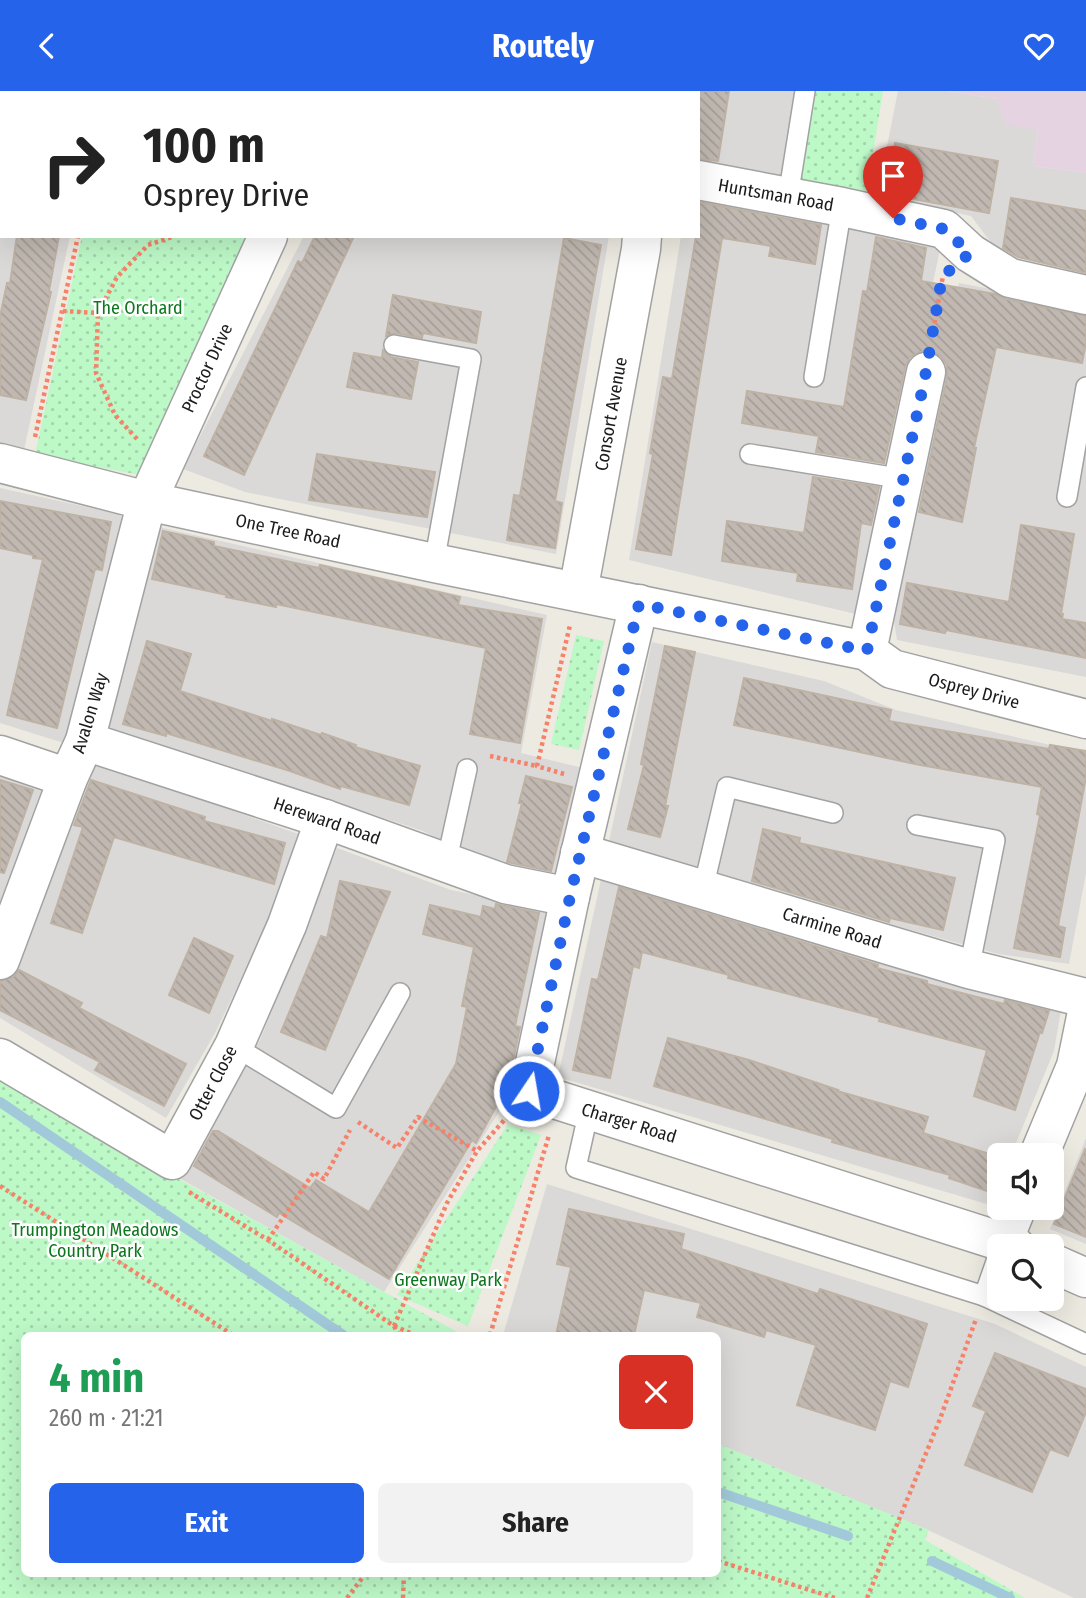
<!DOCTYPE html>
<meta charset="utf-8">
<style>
:root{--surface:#fff;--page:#f2f2f2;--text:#222;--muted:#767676;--accent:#2563eb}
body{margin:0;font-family:"Fira Sans Condensed",sans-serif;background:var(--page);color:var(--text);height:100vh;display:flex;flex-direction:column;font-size:26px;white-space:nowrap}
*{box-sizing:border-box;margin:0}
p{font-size:23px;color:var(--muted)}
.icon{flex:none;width:38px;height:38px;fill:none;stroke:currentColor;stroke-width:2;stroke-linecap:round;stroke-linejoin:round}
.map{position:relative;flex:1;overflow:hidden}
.panel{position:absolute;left:21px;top:1241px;width:700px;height:245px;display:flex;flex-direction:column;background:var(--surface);border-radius:10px;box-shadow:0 7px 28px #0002}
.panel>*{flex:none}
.hud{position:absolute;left:0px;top:0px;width:700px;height:147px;box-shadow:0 7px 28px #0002;background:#fff;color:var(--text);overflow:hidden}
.tools{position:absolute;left:987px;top:1052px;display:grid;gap:14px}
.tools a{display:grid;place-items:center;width:77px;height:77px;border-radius:10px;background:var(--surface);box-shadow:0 7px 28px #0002;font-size:35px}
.pin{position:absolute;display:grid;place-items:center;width:60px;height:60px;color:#fff;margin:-72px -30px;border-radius:50% 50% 50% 0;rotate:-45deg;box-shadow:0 0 7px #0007}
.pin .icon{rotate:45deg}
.me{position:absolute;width:77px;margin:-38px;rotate:12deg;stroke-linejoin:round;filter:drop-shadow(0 0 5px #0008)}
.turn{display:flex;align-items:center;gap:24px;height:147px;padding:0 28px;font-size:32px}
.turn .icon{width:91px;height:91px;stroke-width:2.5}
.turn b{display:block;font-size:49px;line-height:60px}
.round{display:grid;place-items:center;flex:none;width:74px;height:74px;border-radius:10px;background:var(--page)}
.head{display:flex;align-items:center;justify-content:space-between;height:119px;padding:0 28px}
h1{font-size:42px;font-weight:700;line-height:52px;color:#1e9e55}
.cta{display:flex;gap:14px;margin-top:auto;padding:14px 28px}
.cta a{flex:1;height:80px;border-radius:10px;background:var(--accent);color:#fff;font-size:28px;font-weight:700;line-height:80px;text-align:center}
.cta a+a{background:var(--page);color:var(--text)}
header{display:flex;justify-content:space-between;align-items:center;height:91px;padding:0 28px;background:var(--accent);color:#fff;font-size:32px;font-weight:700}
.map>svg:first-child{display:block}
.residential{fill:#dad9d8}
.industrial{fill:#e6d3e1}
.park{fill:url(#park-dots)}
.garden{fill:url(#garden-furrows)}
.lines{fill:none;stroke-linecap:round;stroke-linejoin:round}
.stream{stroke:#a2c9da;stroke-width:10}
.building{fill:url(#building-back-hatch);stroke:#beb2a4;stroke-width:2}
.lane-casing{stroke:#a2a2a2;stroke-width:22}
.street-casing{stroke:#a2a2a2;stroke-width:41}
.path{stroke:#f68269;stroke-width:4.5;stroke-dasharray:3.5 3.5;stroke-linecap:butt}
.lane{stroke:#fff;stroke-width:19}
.street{stroke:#fff;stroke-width:38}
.route{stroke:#2563eb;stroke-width:12;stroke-dasharray:0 21.6}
.labels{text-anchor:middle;stroke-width:5;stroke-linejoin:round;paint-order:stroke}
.street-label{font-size:18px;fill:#1b1b1b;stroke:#fff}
.park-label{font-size:18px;fill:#0d761e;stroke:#fff}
</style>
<header><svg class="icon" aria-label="back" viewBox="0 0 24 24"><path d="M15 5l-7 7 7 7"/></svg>Routely<svg class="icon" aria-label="heart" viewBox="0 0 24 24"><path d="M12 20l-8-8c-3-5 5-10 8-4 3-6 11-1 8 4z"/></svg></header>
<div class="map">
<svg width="1086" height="1507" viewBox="0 0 1086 1507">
<defs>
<pattern id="park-dots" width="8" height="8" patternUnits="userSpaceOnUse" patternTransform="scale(1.75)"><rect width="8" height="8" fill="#bdf8c7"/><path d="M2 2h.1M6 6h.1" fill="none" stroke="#a2d4aa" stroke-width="1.8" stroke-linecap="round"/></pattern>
<pattern id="garden-furrows" width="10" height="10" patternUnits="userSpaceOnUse" patternTransform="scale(1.75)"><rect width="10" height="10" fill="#c1e7a7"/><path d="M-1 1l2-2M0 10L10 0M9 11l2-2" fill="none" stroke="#a5c68f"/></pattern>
<pattern id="building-back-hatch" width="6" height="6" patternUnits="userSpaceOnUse" patternTransform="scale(1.75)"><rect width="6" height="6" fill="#c1b9b1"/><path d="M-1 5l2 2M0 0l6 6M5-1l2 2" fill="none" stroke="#a59e98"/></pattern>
</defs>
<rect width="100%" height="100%" fill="#edeae1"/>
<g class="residential">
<path d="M335,0H616L335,2Z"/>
<path d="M688,0H795L783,85L698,70V2H688Z"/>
<path d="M898,0H946L997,8L1038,39L1033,75L1086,82V180L999,162L971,125L877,105Z"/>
<path d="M0,103H2V145H70L24,359L0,354Z"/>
<path d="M698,107L941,153L864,525L629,469L681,145H698Z"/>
<path d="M304,145H609L556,463L245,401L183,378Z"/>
<path d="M959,192L1086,216V586L897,549L893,524Z"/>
<path d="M0,397L119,423L126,433L64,652L0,632Z"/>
<path d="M159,436L547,524L521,662L587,678L564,785L492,777L423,740L109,636Z"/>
<path d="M652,551L824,590L896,619L1086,662V782L1069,873L998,863L608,755Z"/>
<path d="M95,671L301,744L281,806L215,942L166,1027L0,927V914Z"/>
<path d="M0,685L41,700L0,811Z"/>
<path d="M337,757L451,799L543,818L553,833L518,991L384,1201L177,1086L260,949Z"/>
<path d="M602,784L1062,914L1054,960L1011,1064H999V1092L990,1114L558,986Z"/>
<path d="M1086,1047V1153L1050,1138Z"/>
<path d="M547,1093L995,1233L1086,1276V1507H1074L928,1439L718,1353V1244H503Z"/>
</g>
<path class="industrial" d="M946,0H1086V82L1033,75L1038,39L1005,33L997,8Z"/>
<g class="park">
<path d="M814,0H883L867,100L800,89Z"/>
<path d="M82,145H247L140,384L35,364Z"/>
<path d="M576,544L604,550L579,659L551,653Z"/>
<path d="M0,990L463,1244H24V1482H718V1353L929,1439L925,1449L1025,1507H0Z"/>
<path d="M508,1033L541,1044L468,1235L397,1204Z"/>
</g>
<path class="garden" d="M0,0H273L2,2L0,52Z"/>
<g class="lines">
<g class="stream">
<path d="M0,1011L343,1244"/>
<path d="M718,1401L848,1445"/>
<path d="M932,1470L1010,1507"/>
</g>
</g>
<g class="building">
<path d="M698,0H729L718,70L698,68Z"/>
<path d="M895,52L998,70L989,122L886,103Z"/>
<path d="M1011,107L1086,120V182L1018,166L1003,157Z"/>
<path d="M698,111L821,134L815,173L769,165L771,155L722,147L671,464L636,458L653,363L650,362L663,286L672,288L696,145H698Z"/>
<path d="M17,145H59L49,200L51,201L26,309L0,304V226L7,192H10Z"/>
<path d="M315,145H354L244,384L204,365L298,170L302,172Z"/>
<path d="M876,146L926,157L921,190L995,203L1005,208L1086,225V252L1082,272L996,256L974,357H976L962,431L919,421L947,286V274L941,265L931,260L919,261L910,266L905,276L884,372L816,361L819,345L742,332L747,300L844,316L863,200L867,201Z"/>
<path d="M564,147L601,154L555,410L562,412L555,457L507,449L514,404L520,405Z"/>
<path d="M393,204L481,221L476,252L423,242L422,247L396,242L386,245Z"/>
<path d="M383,259L391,266L418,271L411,308L347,296L354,262L382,267Z"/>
<path d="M317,363L435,381L427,426L309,409Z"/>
<path d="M813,386L879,396L871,434L861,432L852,498L797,490L798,482L722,470L727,430L804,442Z"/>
<path d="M0,410L111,431L102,479L95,478L57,637L7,624L43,468L33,467V464L0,457Z"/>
<path d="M1021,434L1074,443L1061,523H1063L1062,528L1086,532V567L946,539L945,542L900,533L907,492L1009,511Z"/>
<path d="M163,440L214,451V455L319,477L320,474L460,506L458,514L542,528L520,652L470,643L486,557L276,513V516L226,506L227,504L152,488Z"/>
<path d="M147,550L191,563L180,600L272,630V628L321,644L322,642L356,654L355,656L420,675L409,714L341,695L340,698L290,680L166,642V645L123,633Z"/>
<path d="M665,555L695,561L665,715H668L660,746L628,738L644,674L641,673Z"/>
<path d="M744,587L891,619L889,630L1049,658L1050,654L1086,660V686L1058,835L1065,837L1060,866L1014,857L1040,724L1037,723L1042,696L915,673L734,634Z"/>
<path d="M526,685L572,696L551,780L507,771L522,712H519Z"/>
<path d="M0,689L33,699L4,782L0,781Z"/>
<path d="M91,689L205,726L204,730L285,752L274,793L114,746L82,842L51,832L83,736L74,734Z"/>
<path d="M763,738L800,747L799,752L955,787L943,839L890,827L889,831L752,790Z"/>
<path d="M340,790L390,801L325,959L281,941L321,845L327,847Z"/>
<path d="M619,796L878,874L877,877L927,890V893L1004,913L1005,909L1049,920L1042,942L1040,941L1015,1019L974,1005L987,959L879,930L880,927L728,887L729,884L642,861L639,877L633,875L610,987L573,979L592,888L598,889Z"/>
<path d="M496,813L539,822L515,935L520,936L508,994L476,1052L472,1049L389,1188L279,1122L277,1126L194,1075L213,1040H218L310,1097L316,1089L369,1121L456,973L467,916L462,915L474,856L423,843L430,814L481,826L483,815L495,818Z"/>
<path d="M194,847L233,865L209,922L169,904Z"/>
<path d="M19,879L82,912L79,917L186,973L164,1015L95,979L100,971L0,919V890L13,886Z"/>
<path d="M668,947L749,969L838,999L837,1000L928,1026L923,1042L999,1066V1073L990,1101L949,1087L950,1084L832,1051L833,1048L654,995Z"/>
<path d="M1085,1058L1086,1059V1146L1054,1133Z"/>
<path d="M569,1118L684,1143L681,1158L818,1203L820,1198L927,1233L908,1296L890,1290L875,1339L797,1314L816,1254L766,1239L764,1246L697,1226L701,1212L644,1199L634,1244H556L571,1176L557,1173Z"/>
<path d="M995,1262L1086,1298V1321L1068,1365L1050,1358L1032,1401L965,1374L986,1320L973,1315Z"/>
</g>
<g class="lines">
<g class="lane-casing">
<g id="lane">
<path d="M497,2V0"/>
<path d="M788,106L805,0"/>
<path d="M394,254L471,268L434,472"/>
<path d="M814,286L842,116"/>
<path d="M750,363L904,388"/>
<path d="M1067,406L1086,296"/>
<path d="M917,734L995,749L969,878"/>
<path d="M446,773L467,678"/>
<path d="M703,798L727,696L833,722"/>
<path d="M234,955L336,1017L400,902"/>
<path d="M589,1019L576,1077L984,1205L1086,1253"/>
<path d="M984,1205L999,1162"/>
</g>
</g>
<g class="street-casing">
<g id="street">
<path d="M315,2V0"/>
<path d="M648,2L649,0"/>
<path d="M0,86H2"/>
<path d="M698,89L842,116L944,138L970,162L1010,187L1086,204"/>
<path d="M0,372L147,410L434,472L867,560L892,578L1086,628"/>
<path d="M578,501L641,158L642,145"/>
<path d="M639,513L570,806L529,1000L1015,1155"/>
<path d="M867,560L926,281"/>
<path d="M85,650L325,728L505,793L570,806"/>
<path d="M0,664L68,687"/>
<path d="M580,762L969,878L1086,907"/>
<path d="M0,869L68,687L85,650L147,410L268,145"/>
<path d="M0,967L172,1069L234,955L287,834L325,728"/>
<path d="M1039,1064L1076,975L1086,926"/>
<path d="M1003,1150L1017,1116"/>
<path d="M1052,1172L1086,1187"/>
</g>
</g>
<g class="path">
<path d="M63,220L98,222"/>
<path d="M932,246L943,185"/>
<path d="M35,346L78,145"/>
<path d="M137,348L115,324L96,282L98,222L117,186L148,154L175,145"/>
<path d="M490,665L537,675"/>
<path d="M564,683L537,675L570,534"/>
<path d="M358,1031L397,1057L418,1026L477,1060"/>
<path d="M0,1095L233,1244"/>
<path d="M189,1101L268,1149L394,1235L415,1244"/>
<path d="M268,1149L314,1081L324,1088L350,1039"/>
<path d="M394,1235L447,1112L477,1060L506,1027"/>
<path d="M394,1235L399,1244"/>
<path d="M490,1244L549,1044"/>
<path d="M718,1470L835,1507"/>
<path d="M347,1507L366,1482"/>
<path d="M403,1507L404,1482"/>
<path d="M867,1507L940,1328L976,1228"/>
</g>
<use href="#lane" class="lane"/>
<use href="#street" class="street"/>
</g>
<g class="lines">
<path class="route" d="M529,1000L570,806L639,513L867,560L926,281L942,186L970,162L944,138L893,127"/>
</g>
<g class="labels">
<g class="street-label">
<text transform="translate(776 104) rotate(10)" y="6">Huntsman Road</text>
<text transform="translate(207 277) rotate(-65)" y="6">Proctor Drive</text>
<text transform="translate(611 323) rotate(-80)" y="6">Consort Avenue</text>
<text transform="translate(288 440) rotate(12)" y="6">One Tree Road</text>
<text transform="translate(974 600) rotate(15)" y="6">Osprey Drive</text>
<text transform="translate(90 622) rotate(-73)" y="6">Avalon Way</text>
<text transform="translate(327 730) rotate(19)" y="6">Hereward Road</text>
<text transform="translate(832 837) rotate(17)" y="6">Carmine Road</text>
<text transform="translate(213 992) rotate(-62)" y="6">Otter Close</text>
<text transform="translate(629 1032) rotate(17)" y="6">Charger Road</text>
</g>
<g class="park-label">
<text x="138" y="223">The Orchard</text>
<text x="95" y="1145">Trumpington Meadows<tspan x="95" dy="21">Country Park</tspan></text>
<text x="448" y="1195">Greenway Park</text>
</g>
</g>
</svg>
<div class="tools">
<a><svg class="icon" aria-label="sound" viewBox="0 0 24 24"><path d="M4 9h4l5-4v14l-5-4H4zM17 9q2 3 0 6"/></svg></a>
<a><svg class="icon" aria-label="search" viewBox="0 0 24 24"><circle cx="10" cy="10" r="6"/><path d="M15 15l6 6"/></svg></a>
</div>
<div class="pin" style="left:893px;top:127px;background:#d93025"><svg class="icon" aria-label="arrive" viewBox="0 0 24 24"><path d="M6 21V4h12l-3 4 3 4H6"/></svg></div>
<svg class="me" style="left:529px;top:1000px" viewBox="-20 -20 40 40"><circle r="17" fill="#2563eb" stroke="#fff" stroke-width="3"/><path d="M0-11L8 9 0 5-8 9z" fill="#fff"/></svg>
<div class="hud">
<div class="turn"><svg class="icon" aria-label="right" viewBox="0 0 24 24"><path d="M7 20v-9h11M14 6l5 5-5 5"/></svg><div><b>100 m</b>Osprey Drive</div></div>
</div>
<section class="panel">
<div class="head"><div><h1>4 min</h1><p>260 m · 21:21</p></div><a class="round" style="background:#d93025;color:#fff"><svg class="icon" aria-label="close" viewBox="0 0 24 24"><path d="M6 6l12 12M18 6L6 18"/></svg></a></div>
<div class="cta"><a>Exit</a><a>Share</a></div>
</section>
</div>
